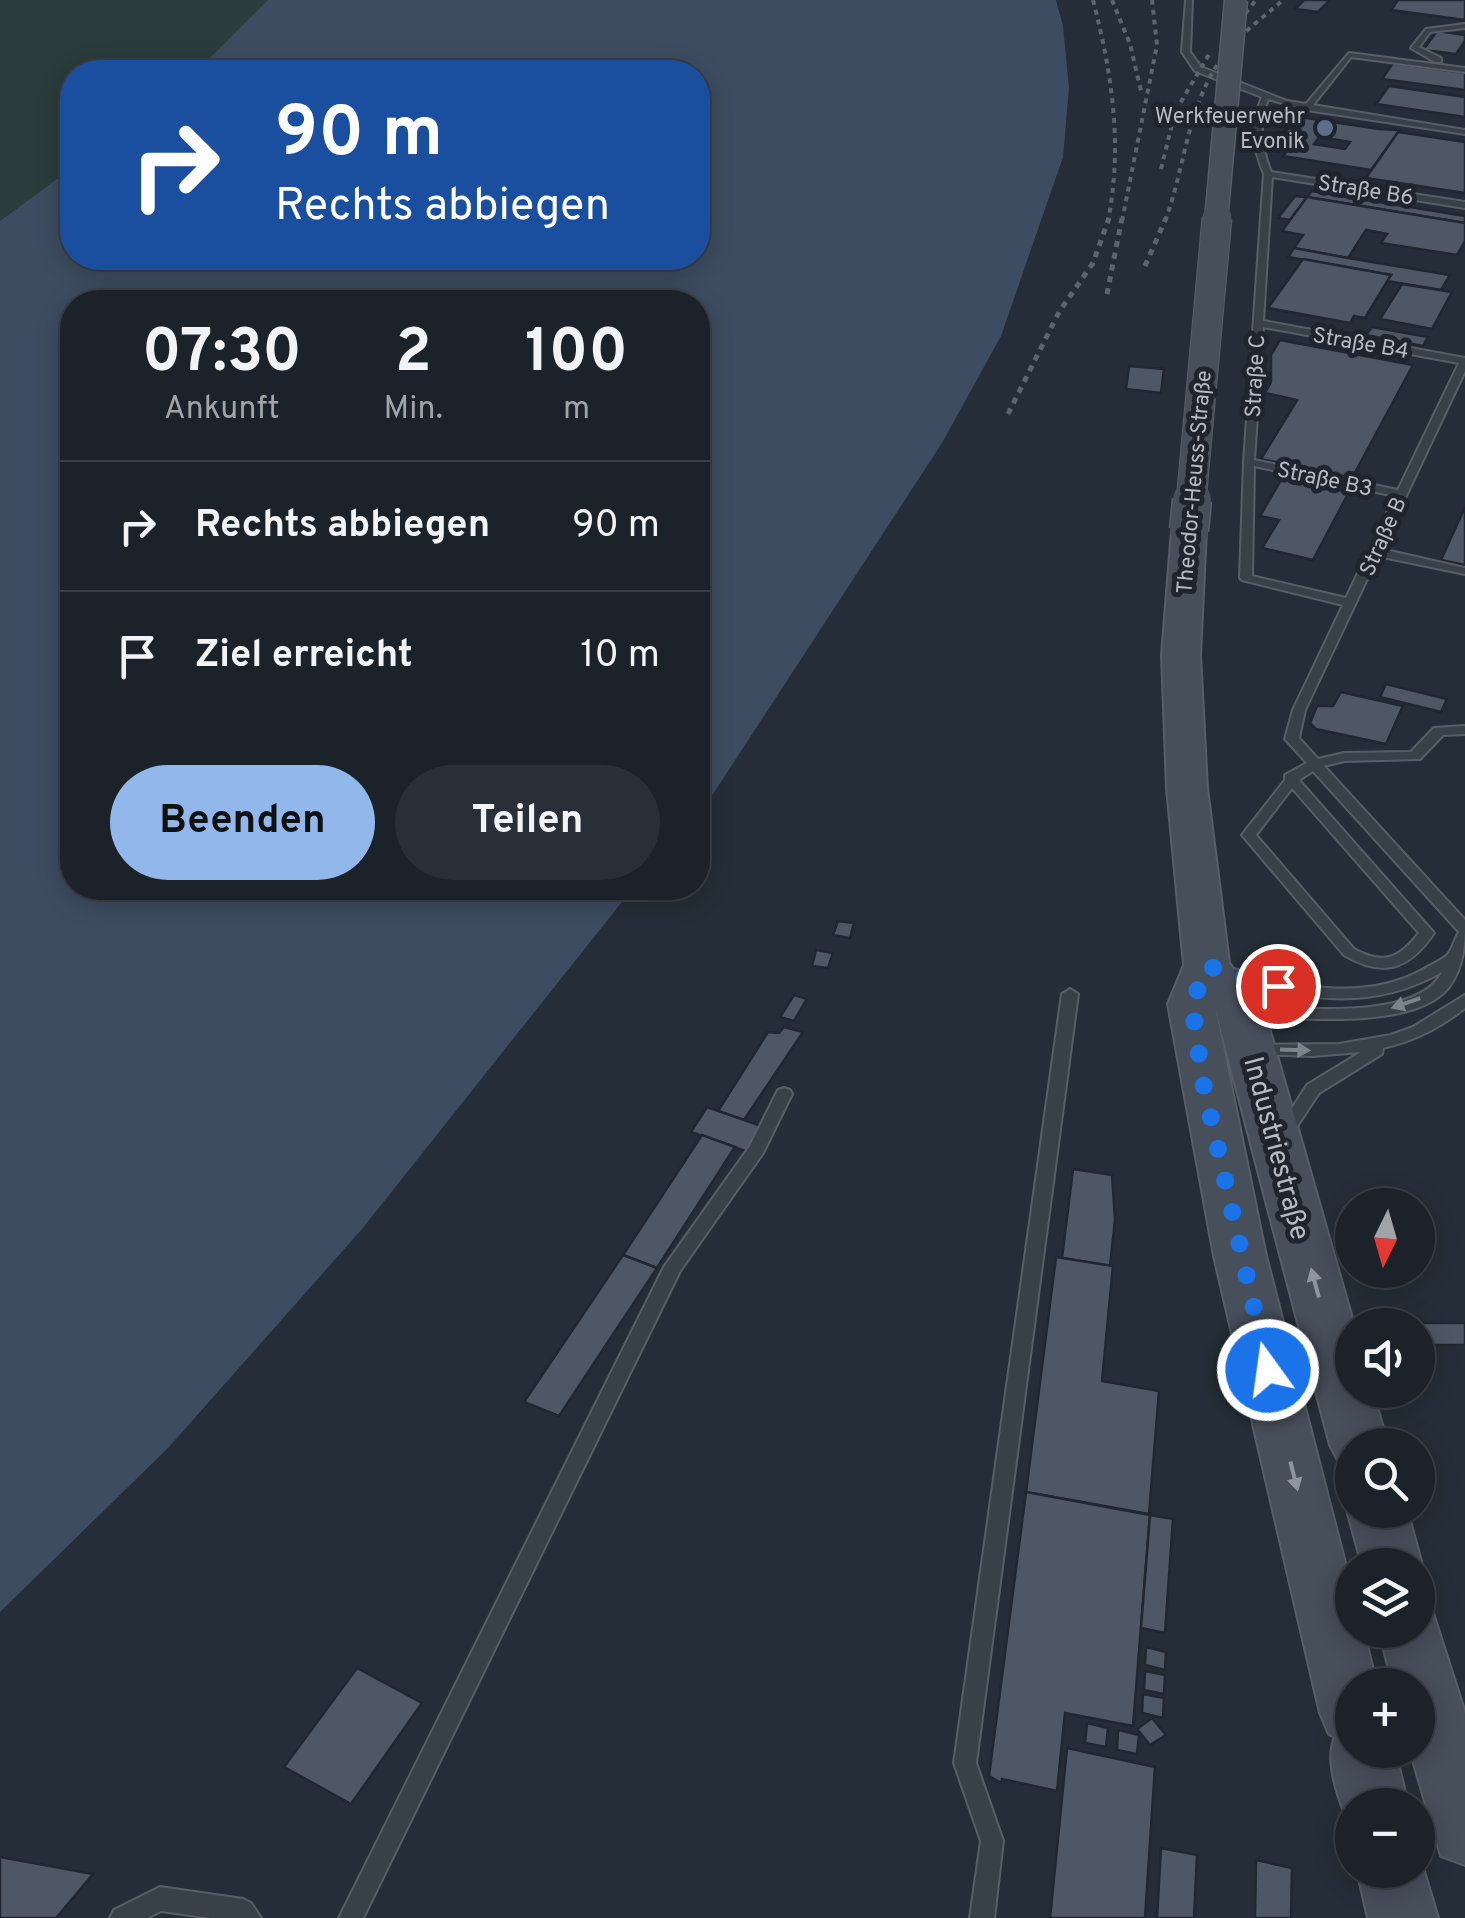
<!DOCTYPE html>
<html lang="de">
<meta charset="utf-8">
<style>
:root{--surface:#1c222a;--page:#292f36;--text:#f1f3f6;--muted:#a0a4a8;--line:#3a3f47;--accent:#92b7eb}
body{margin:0;font-family:Overpass,sans-serif;background:var(--page);color:var(--text);height:100vh;display:flex;flex-direction:column;font-size:38px;white-space:nowrap}
*{box-sizing:border-box;margin:0}
p{font-size:32px;color:var(--muted)}
.icon{flex:none;width:55px;height:55px;fill:none;stroke:currentColor;stroke-width:2;stroke-linecap:round;stroke-linejoin:round}
.map{position:relative;flex:1;overflow:hidden}
.details{position:absolute;left:60px;top:290px;width:650px;height:610px;display:flex;flex-direction:column;background:var(--surface);border-radius:40px;box-shadow:0 5px 25px #0003,0 0 0 2px var(--line)}
.details>*{flex:none}
.top-card{position:absolute;left:60px;top:60px;width:650px;height:210px;border-radius:40px;box-shadow:0 5px 25px #0003,0 0 0 2px var(--line);background:#1a4fa0;color:#fff;overflow:hidden}
.needle{width:65px;rotate:185deg}
.tools{position:absolute;left:1335px;top:1188px;display:grid;gap:20px}
.tools a{display:grid;place-items:center;width:100px;height:100px;border-radius:50%;background:var(--surface);box-shadow:0 5px 25px #0003,0 0 0 2px var(--line);font-size:50px}
.pin{position:absolute;display:grid;place-items:center;width:85px;height:85px;color:#fff;margin:-42px;border:5px solid #fff;border-radius:50%;box-shadow:0 2px 10px #0007}
.me{position:absolute;width:110px;margin:-55px;rotate:346deg;stroke-linejoin:round;filter:drop-shadow(0 0 8px #0008)}
.turn{display:flex;align-items:center;gap:35px;height:210px;padding:0 50px;font-size:45px}
.turn .icon{width:130px;height:130px;stroke-width:2.5}
.turn b{display:block;font-size:70px;line-height:85px}
.eta{display:flex;justify-content:space-evenly;align-items:center;height:170px;text-align:center}
.eta b{font-size:60px;font-weight:700;line-height:70px}
.button{display:flex;gap:20px;margin-top:auto;padding:20px 50px}
.button a{flex:1;height:115px;border-radius:60px;background:var(--accent);color:#111;font-size:40px;font-weight:700;line-height:115px;text-align:center}
.button a+a{background:var(--page);color:var(--text)}
ul{padding:0;list-style:none}
li{display:flex;align-items:center;gap:30px;height:130px;padding:0 50px;border-top:2px solid var(--line)}
li div{flex:1}
li b{display:block;font-size:38px}
li em{font-style:normal}
.map>svg:first-child{display:block}
.green{fill:#2a3c3b}
.water{fill:#3d4c60}
.building{fill:#4e5864;stroke:#202730;stroke-width:2.5;fill-rule:evenodd}
.lines{fill:none;stroke-linecap:round;stroke-linejoin:round}
.lane-casing{stroke:#575e67;stroke-width:4}
.secondary-casing{stroke:#575e67;stroke-width:4}
.lane{fill:#384049;fill-rule:evenodd}
.secondary{fill:#474f5b;fill-rule:evenodd}
.rail-far1{stroke:#5b646f;stroke-width:4;stroke-dasharray:5 5;stroke-linecap:butt}
.rail{stroke:#5b646f;stroke-width:5;stroke-dasharray:6 6;stroke-linecap:butt}
.secondary-bridge-far2-casing{stroke:#575e67;stroke-width:25;stroke-linecap:butt}
.secondary-bridge-far1-casing{stroke:#575e67;stroke-width:31;stroke-linecap:butt}
.secondary-bridge-casing{stroke:#575e67;stroke-width:41;stroke-linecap:butt}
.secondary-bridge-far2{stroke:#474f5b;stroke-width:22}
.secondary-bridge-far1{stroke:#474f5b;stroke-width:29}
.secondary-bridge{stroke:#474f5b;stroke-width:38}
.oneway{fill:#7c848d}
.oneway2{fill:#8e95a0}
.route{stroke:#1a73e8;stroke-width:18;stroke-dasharray:0 32.4}
.service-dot{fill:#5c6f8a;stroke:#1e252e;stroke-width:4}
.labels{text-anchor:middle;stroke-width:10;stroke-linejoin:round;paint-order:stroke}
.far-poi-label{font-size:22px;fill:#b4bbc5;stroke:#1e252e;text-anchor:end}
.far-street-label{font-size:22px;fill:#b4bbc5;stroke:#1e252e}
.street-label{font-size:28px;fill:#b4bbc5;stroke:#1e252e}
</style>
<div class="map">
<svg width="1465" height="1918" viewBox="0 0 1465 1918">
<rect width="100%" height="100%" fill="#252e38"/>
<path class="green" d="M0,0H647L602,72H72V302L0,567Z"/>
<path class="water" d="M268,0H1056L1063,26L1069,88L1063,157L1001,336L942,443L698,817V302H72V888H633L362,1229L168,1448L0,1612V221L72,168V258H698V72H196Z"/>
<g class="building">
<path d="M1304,0H1330L1318,12L1295,9Z"/>
<path d="M1398,0H1465V20L1391,10Z"/>
<path d="M1437,31L1465,35V41L1456,54L1423,50Z"/>
<path d="M1393,63L1465,73V90L1382,79Z"/>
<path d="M1389,86L1465,97V117L1376,104Z"/>
<path d="M1280,114L1379,129L1400,130L1371,170L1283,156L1290,147L1273,144L1287,128L1271,125ZM1319,137L1350,142L1345,149L1314,144Z"/>
<path d="M1398,132L1465,142V193L1366,178Z"/>
<path d="M1312,191L1465,216V223L1307,197Z"/>
<path d="M1295,196L1307,197L1290,220L1278,218Z"/>
<path d="M1307,197L1465,223V241L1457,255L1381,243L1387,234L1366,230L1348,258L1294,248L1303,235L1282,231Z"/>
<path d="M1294,248L1348,258L1450,275L1441,290L1387,281L1391,275L1288,257Z"/>
<path d="M1303,259L1391,275L1365,318L1354,316L1350,323L1268,308Z"/>
<path d="M1402,284L1452,292L1432,329L1380,319Z"/>
<path d="M1372,327L1428,337L1423,346L1366,335Z"/>
<path d="M1280,340L1413,365L1352,478L1261,459L1297,400L1265,393L1271,382V355Z"/>
<path d="M1129,366L1164,369L1161,393L1126,389Z"/>
<path d="M1282,478L1349,492L1313,560L1262,548L1279,520L1260,516Z"/>
<path d="M1465,507V565L1441,560Z"/>
<path d="M1386,684L1447,699L1441,712L1380,697Z"/>
<path d="M1341,692L1403,706L1386,744L1316,729L1310,723L1317,706H1333Z"/>
<path d="M838,921L854,923L850,938L833,935Z"/>
<path d="M816,950L833,953L828,968L812,966Z"/>
<path d="M794,995L807,999L794,1021L780,1017Z"/>
<path d="M784,1027L803,1032L744,1120L718,1111L768,1032L779,1033Z"/>
<path d="M707,1107L764,1127L748,1152L691,1132Z"/>
<path d="M702,1135L735,1147L657,1268L623,1255Z"/>
<path d="M1073,1169L1112,1175L1115,1220L1110,1266L1062,1258Z"/>
<path d="M623,1255L657,1268L559,1416L524,1402Z"/>
<path d="M1056,1257L1113,1266L1102,1381L1159,1391L1149,1514L1026,1492Z"/>
<path d="M1411,1323H1465V1345H1418V1325Z"/>
<path d="M1026,1492L1150,1515L1133,1726L1065,1713L1057,1791L1002,1779L1001,1783L989,1776Z"/>
<path d="M1150,1515L1173,1519L1165,1633L1141,1628Z"/>
<path d="M1146,1647L1166,1652L1165,1670L1145,1665Z"/>
<path d="M357,1668L422,1703L351,1804L284,1767Z"/>
<path d="M1145,1671L1165,1675L1164,1694L1144,1690Z"/>
<path d="M1143,1694L1164,1698L1163,1718L1142,1713Z"/>
<path d="M1152,1718L1166,1735L1150,1745L1137,1729Z"/>
<path d="M1087,1723L1108,1728L1106,1747L1085,1743Z"/>
<path d="M1118,1730L1139,1735L1137,1754L1117,1750Z"/>
<path d="M1067,1748L1155,1767L1145,1918H1050Z"/>
<path d="M1161,1848L1197,1855L1194,1918H1157Z"/>
<path d="M0,1857L93,1874L56,1918H0Z"/>
<path d="M1256,1860L1292,1868L1291,1918H1255Z"/>
</g>
<g class="lines">
<g class="lane-casing">
<g id="lane">
<path d="M1186,0H1192L1190,52L1201,67L1287,101L1306,104L1349,53L1465,68V72L1351,57L1313,105L1465,130V134L1307,110L1268,99C1258,126 1261,146 1271,172L1465,202V208L1272,177L1263,321L1465,358V371L1381,549L1465,568V574L1378,556L1305,710L1299,738L1318,759L1344,753L1411,752L1434,728L1465,726V734L1443,735L1420,759L1344,761L1324,766L1465,920C1465,944 1464,967 1449,987C1415,1031 1296,1018 1245,1015L1237,1010L1245,1005C1294,1007 1417,1023 1442,972C1366,1015 1294,998 1215,974L1212,970L1220,965C1287,984 1359,1005 1424,969C1431,964 1444,960 1449,953C1453,947 1455,938 1459,932L1313,771L1299,780L1434,933C1409,970 1383,978 1344,955L1242,835L1285,780V775L1307,763L1285,739L1293,710L1343,605L1242,580L1240,578L1244,462L1264,174C1252,145 1250,126 1262,97L1195,71L1182,52ZM1263,327L1459,363L1398,490L1254,460ZM1254,466L1395,496L1346,598L1252,576ZM1292,788L1419,933C1399,959 1383,965 1354,949L1256,835Z"/>
<path d="M1465,24V28L1430,32L1419,47L1441,58V62H1435L1411,48L1426,29Z"/>
<path d="M1070,989L1078,994L976,1763L1003,1841L994,1918H970L981,1841L954,1763L1062,994Z"/>
<path d="M1465,995V1008C1440,1028 1414,1041 1383,1048L1382,1054L1319,1093L1290,1137H1278L1276,1133L1307,1085L1361,1052L1312,1056L1256,1054L1250,1053L1248,1049L1250,1045L1339,1044L1391,1035L1413,1027Z"/>
<path d="M784,1088L790,1090L792,1094L763,1153L680,1271L363,1918H339L664,1267L750,1146L778,1090Z"/>
<path d="M160,1887L243,1899L251,1903L261,1918H211L161,1911L147,1918H110L114,1910Z"/>
</g>
</g>
<g class="secondary-casing">
<g id="secondary">
<path d="M1189,520L1201,523L1206,530L1200,655L1207,788L1229,963L1264,1010L1354,1325L1352,1390H1372L1388,1445H1352V1467L1339,1462L1330,1445L1215,1007L1266,1256L1352,1590V1630H1363L1377,1685H1352V1750H1395L1408,1805H1352V1829C1340,1805 1324,1762 1335,1737L1329,1734L1320,1713L1214,1256L1168,1004L1184,965L1167,788L1162,655L1172,530L1177,523Z"/>
<path d="M1352,1499V1510H1407L1422,1565L1418,1575V1565H1362L1347,1510Z"/>
<path d="M1418,1604L1432,1610L1465,1713V1865L1441,1856L1410,1750H1418V1685H1393L1379,1630H1418Z"/>
<path d="M1418,1851L1438,1918H1368L1357,1870H1418Z"/>
</g>
</g>
<use href="#lane" class="lane"/>
<use href="#secondary" class="secondary"/>
<g class="rail-far1">
<path d="M1093,0C1112,74 1123,145 1108,221"/>
<path d="M1112,0L1130,44L1142,95"/>
<path d="M1233,29L1256,0"/>
<path d="M1161,169L1175,112L1211,51"/>
<path d="M1122,221L1157,45L1152,0"/>
<path d="M1165,221C1186,166 1187,101 1226,53C1241,33 1264,17 1283,0"/>
</g>
<g class="rail">
<path d="M1145,266L1166,218"/>
<path d="M1107,294L1122,218"/>
<path d="M1008,414L1059,312L1093,263L1109,218"/>
</g>
<g class="secondary-bridge-far2-casing">
<path id="secondary-bridge-far2" d="M1216,221L1236,0"/>
</g>
<g class="secondary-bridge-far1-casing">
<path id="secondary-bridge-far1" d="M1191,502L1217,218"/>
</g>
<g class="secondary-bridge-casing">
<path id="secondary-bridge" d="M1189,530L1192,500"/>
</g>
<use href="#secondary-bridge-far2" class="secondary-bridge-far2"/>
<use href="#secondary-bridge-far1" class="secondary-bridge-far1"/>
<use href="#secondary-bridge" class="secondary-bridge"/>
</g>
<defs><path id="oneway-solid" d="M-6-.8H1V-3.2L6.5 0L1 3.2V.8H-6Z" transform="scale(2.5)"/></defs>
<g class="oneway">
<use href="#oneway-solid" transform="translate(1406 1003) rotate(161)"/>
<use href="#oneway-solid" transform="translate(1295 1050) rotate(2)"/>
</g>
<g class="oneway2">
<use href="#oneway-solid" transform="translate(1315 1283) rotate(-105)"/>
<use href="#oneway-solid" transform="translate(1294 1476) rotate(76)"/>
</g>
<g class="lines">
<path class="route" d="M1268,1370L1202,1078L1192,1004L1207,966L1278,986"/>
</g>
<circle class="service-dot" cx="1325" cy="128" r="10"/>
<g class="labels">
<g class="far-poi-label">
<text x="1305" y="123">Werkfeuerwehr<tspan x="1305" dy="25">Evonik</tspan></text>
</g>
<g class="far-street-label">
<text transform="translate(1366 189) rotate(9)" y="8">Straße B6</text>
<text transform="translate(1361 342) rotate(10)" y="8">Straße B4</text>
<text transform="translate(1254 376) rotate(-87)" y="8">Straße C</text>
<text transform="translate(1325 478) rotate(12)" y="8">Straße B3</text>
<text transform="translate(1193 482) rotate(-85)" y="8">Theodor-Heuss-Straße</text>
<text transform="translate(1382 536) rotate(-66)" y="8">Straße B</text>
</g>
<g class="street-label">
<text transform="translate(1278 1148) rotate(75)" y="10">Industriestraße</text>
</g>
</g>
</svg>
<div class="tools">
<a><svg class="needle" viewBox="-14 -14 28 28"><path d="M0-13l5 13h-10z" fill="#e53935"/><path d="M0 13l5-13h-10z" fill="#a0a4a8"/></svg></a>
<a><svg class="icon" aria-label="sound" viewBox="0 0 24 24"><path d="M4 9h4l5-4v14l-5-4H4zM17 9q2 3 0 6"/></svg></a>
<a><svg class="icon" aria-label="search" viewBox="0 0 24 24"><circle cx="10" cy="10" r="6"/><path d="M15 15l6 6"/></svg></a>
<a><svg class="icon" aria-label="layers" viewBox="0 0 24 24"><path d="M12 4l9 5-9 5-9-5zM3 14l9 5 9-5"/></svg></a>
<a>+</a>
<a>−</a>
</div>
<div class="pin" style="left:1278px;top:986px;background:#d93025"><svg class="icon" aria-label="arrive" viewBox="0 0 24 24"><path d="M6 21V4h12l-3 4 3 4H6"/></svg></div>
<svg class="me" style="left:1268px;top:1370px" viewBox="-20 -20 40 40"><circle r="17" fill="#1a73e8" stroke="#fff" stroke-width="3"/><path d="M0-11L8 9 0 5-8 9z" fill="#fff"/></svg>
<div class="top-card">
<div class="turn"><svg class="icon" aria-label="right" viewBox="0 0 24 24"><path d="M7 20v-9h11M14 6l5 5-5 5"/></svg><div><b>90 m</b>Rechts abbiegen</div></div>
</div>
<section class="details">
<div class="eta">
<div><b>07:30</b><p>Ankunft</p></div>
<div><b>2</b><p>Min.</p></div>
<div><b>100</b><p>m</p></div>
</div>
<ul>
<li><svg class="icon" aria-label="right" viewBox="0 0 24 24"><path d="M7 20v-9h11M14 6l5 5-5 5"/></svg><div><b>Rechts abbiegen</b></div><em>90 m</em></li>
<li><svg class="icon" aria-label="arrive" viewBox="0 0 24 24"><path d="M6 21V4h12l-3 4 3 4H6"/></svg><div><b>Ziel erreicht</b></div><em>10 m</em></li>
</ul>
<div class="button"><a>Beenden</a><a>Teilen</a></div>
</section>
</div>
